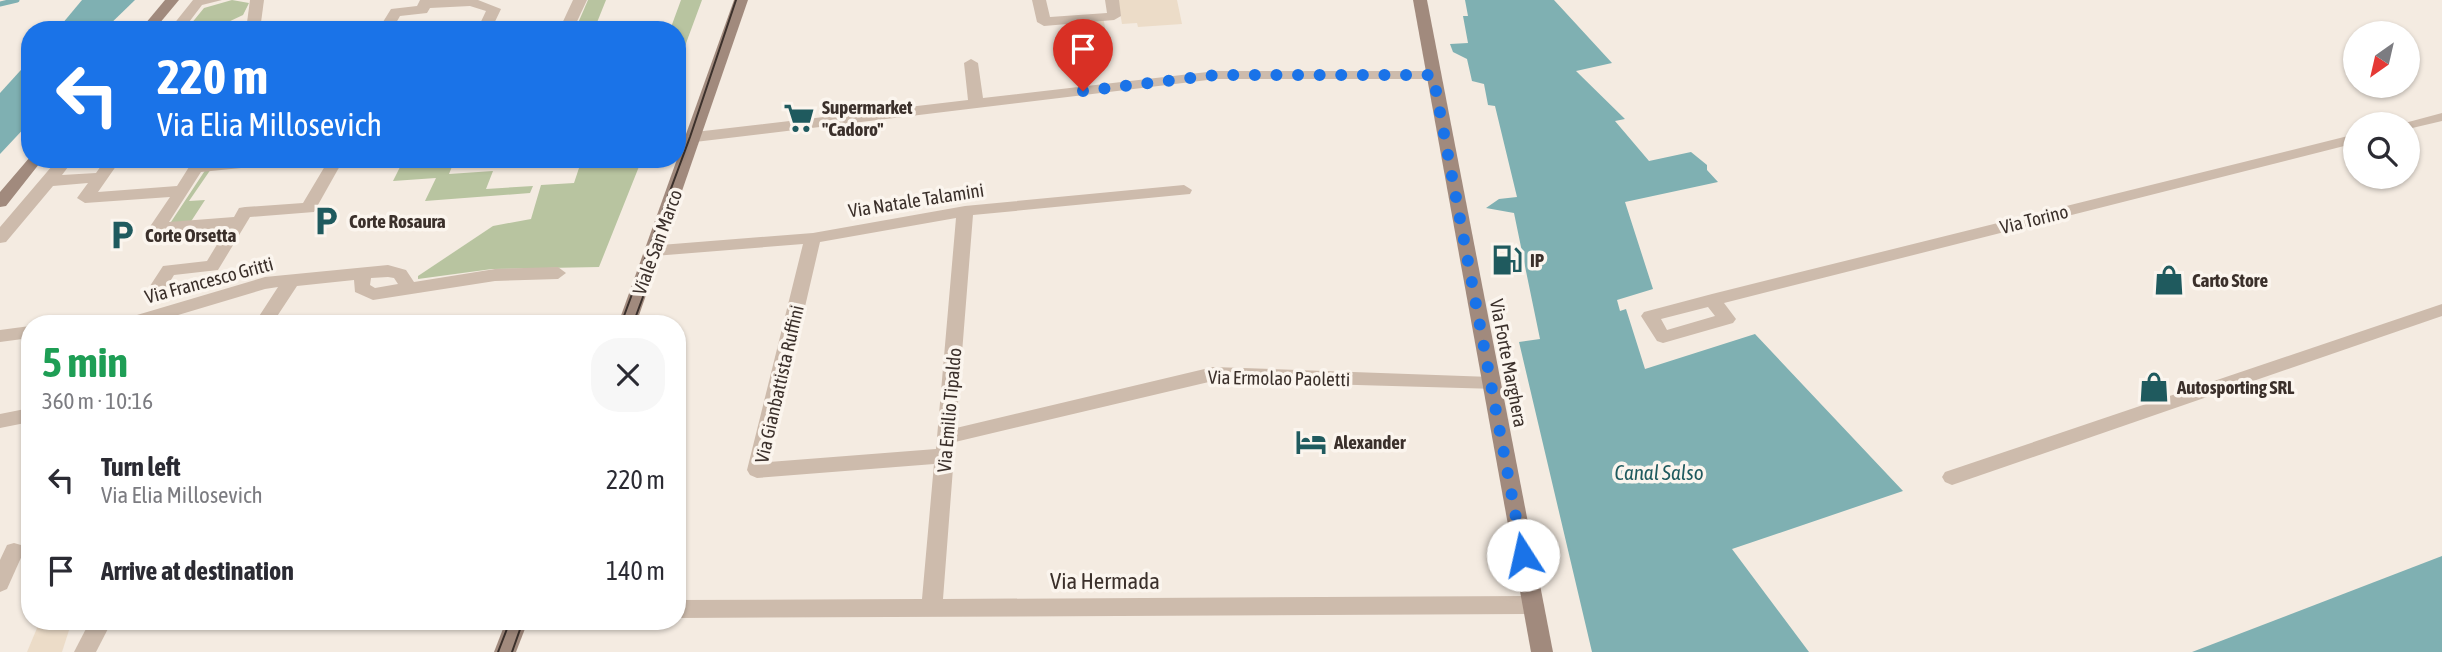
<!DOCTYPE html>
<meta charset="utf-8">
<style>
:root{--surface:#fff;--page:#f7f7f7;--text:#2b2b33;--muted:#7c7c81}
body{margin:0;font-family:"Asap Condensed",sans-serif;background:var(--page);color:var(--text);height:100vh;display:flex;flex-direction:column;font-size:26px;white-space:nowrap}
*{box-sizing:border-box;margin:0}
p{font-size:23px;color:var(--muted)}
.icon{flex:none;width:38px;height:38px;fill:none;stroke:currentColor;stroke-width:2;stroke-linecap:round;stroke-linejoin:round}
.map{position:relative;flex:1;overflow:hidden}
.drawer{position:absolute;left:21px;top:315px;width:665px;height:315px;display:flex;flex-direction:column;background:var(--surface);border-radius:28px;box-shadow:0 2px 5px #0004}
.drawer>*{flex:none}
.guide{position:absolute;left:21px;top:21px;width:665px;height:147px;border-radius:28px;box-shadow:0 2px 5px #0004;background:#1a73e8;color:#fff;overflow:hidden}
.needle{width:46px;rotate:214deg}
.buttons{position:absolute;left:2343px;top:21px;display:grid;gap:14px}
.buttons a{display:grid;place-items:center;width:77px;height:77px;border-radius:50%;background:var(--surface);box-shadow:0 2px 5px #0004;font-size:35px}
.pin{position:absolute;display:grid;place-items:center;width:60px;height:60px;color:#fff;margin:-72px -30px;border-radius:50% 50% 50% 0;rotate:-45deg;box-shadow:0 0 7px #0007}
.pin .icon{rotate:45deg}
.me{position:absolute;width:77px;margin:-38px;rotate:350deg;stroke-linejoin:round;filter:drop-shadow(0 0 5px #0008)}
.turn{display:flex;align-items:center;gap:24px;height:147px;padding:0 21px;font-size:32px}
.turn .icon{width:91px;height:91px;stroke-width:2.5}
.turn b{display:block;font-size:49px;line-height:60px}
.round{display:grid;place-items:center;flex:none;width:74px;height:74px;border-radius:28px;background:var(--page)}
.headline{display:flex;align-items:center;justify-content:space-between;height:119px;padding:0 21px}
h1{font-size:42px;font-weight:700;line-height:52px;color:#1e9e55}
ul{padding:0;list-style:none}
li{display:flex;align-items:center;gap:21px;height:91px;padding:0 21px}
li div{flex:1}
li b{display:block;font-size:26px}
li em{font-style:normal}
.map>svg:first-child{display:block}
.green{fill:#b8c4a0}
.plaza{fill:#ecdcc8}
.water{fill:#7fb0b2}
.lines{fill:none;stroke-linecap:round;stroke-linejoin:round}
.stream{stroke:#7fb0b2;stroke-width:5}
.street{fill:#cdbbac;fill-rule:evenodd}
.secondary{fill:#a18a7d;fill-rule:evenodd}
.tram{stroke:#3b302b;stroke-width:2}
.route{stroke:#1a73e8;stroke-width:12;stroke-dasharray:0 21.6}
.labels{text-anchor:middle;stroke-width:7;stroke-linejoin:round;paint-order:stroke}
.poi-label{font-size:19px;font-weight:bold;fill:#3b302b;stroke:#fbf5ee;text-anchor:start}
.street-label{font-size:19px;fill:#3b302b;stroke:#fbf5ee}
.water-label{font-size:21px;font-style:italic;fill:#1f5a5e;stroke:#fbf5ee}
.near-street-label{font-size:23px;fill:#3b302b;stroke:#fbf5ee}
</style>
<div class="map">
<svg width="2442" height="652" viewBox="0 0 2442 652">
<rect width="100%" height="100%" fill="#f4ebe1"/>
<g class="green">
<path d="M232,0L249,3L243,15L226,23L220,30H186L204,8Z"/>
<path d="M588,0H606L594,30H575Z"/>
<path d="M681,0H702L685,46H677V30H670Z"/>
<path d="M455,159L449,174L493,171L486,189L533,186L530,193L425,201L436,178L393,181L402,163Z"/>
<path d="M582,159H642L599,267L492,269L418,279V276L493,226L531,219L541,185L574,183Z"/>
<path d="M206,169H211L189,201L205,200L190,223L169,225Z"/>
</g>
<g class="plaza">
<path d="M1118,0H1177L1182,24L1138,27L1137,23L1122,24Z"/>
<path d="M1103,17L1109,48L1083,51L1073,19Z"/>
<path d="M40,621H72L62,652H27Z"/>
</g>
<g class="water">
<path d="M82,0H135L104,30H57Z"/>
<path d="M1465,0H1554L1612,63L1576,71L1625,119L1615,121L1649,161L1691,152L1707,165V170L1718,182L1625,202L1653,289L1617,300L1620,311L1626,309L1645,369L1755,334L1903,491L1732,549L1809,652H1592L1519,342L1540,339L1514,213L1486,208L1499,199L1517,197L1495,106L1488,105L1484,84L1472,81L1467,59L1453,52L1450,44L1468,43L1463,16H1468Z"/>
<path d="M30,60V122L0,154V93Z"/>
<path d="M2442,556V652H2192Z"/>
</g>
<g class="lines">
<path class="stream" d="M0,4L17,0"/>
<g class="street">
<path d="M193,0H222L202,5L183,30H169Z"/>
<path d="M250,0H264L260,30H246Z"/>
<path d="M420,0H478L501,9L491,30H477L486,11L470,6L430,8L427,13L400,16L392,30H378L391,9L417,6Z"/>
<path d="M573,0H587L573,30H559Z"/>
<path d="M1032,0H1046L1050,17L1107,13L1105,0H1119L1121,16L1114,20L1044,26L1037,22Z"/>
<path d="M971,59L978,63L983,98L1216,71H1433L1440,75L1433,79H1216L695,142L687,137L695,132L968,100L964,63Z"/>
<path d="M2442,113V121L2408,129V124H2401Z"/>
<path d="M2356,134V143L1724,303L1736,319L1733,323L1663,343L1657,341L1641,316L1644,312L1712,294ZM1708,307L1715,316L1667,330L1661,319Z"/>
<path d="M58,159H74L62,175L96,173L106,159H121L98,192L177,186L194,159H210L208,162L287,159L280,164L201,172L169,222L234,217L239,208L245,207L303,203L328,161H338L341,164L314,212L250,217L218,270L174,275L163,293L157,295L148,289L163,266L207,261L227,228L151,232L149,228L170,197L85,203L77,198L88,183L53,186L6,242L0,243V227Z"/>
<path d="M1184,185L1192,190L1190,194L973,215L956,428L1213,367L1491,377L1497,379L1500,384L1497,389L1213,381L955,442L943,599L1532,596L1539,599L1543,605L1539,611L1532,614L677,618V600L922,599L934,464L757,478L750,475L747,470L803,244L654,256L648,254L646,250L648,246L813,233L965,206ZM956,218L936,449L769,462L820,242Z"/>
<path d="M388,265L406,270L414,282L495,269L558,267L566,273L558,279L495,281L373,300L355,292L354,280L297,286L272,324H254L278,287L265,289L148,324H99L108,318L137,315L265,277ZM388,277L394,278L398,284L375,288L370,285L371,278Z"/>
<path d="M2442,304V316L1952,485L1945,482L1942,477L1945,472Z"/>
<path d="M30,326V338L0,342V330Z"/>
<path d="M30,408V422L0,428V414Z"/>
<path d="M14,543L21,545L24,551L7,589L0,592V560L7,545Z"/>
<path d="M90,621H112L96,652H74Z"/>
</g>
<g class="secondary">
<path d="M165,0H179L154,30H140Z"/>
<path d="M734,0H748L636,324H618Z"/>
<path d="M1413,0H1427L1553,652H1531Z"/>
<path d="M30,157V159H43L6,206L0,207V192Z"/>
<path d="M506,621H528L516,652H494Z"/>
</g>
<g class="tram">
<path d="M621,324L690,137L736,0"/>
<path d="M633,324L668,229"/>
<path d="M498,652L510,621"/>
<path d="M512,652L523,621"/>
</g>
</g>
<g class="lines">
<path class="route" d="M1083,91L1216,75H1433L1523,555"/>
</g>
<defs>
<g id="supermarket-bare" transform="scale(2.415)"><path d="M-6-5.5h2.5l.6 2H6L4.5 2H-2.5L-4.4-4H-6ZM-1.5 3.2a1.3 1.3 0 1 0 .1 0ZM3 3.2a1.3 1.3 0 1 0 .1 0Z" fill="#1f5a5e" stroke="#fbf5ee" stroke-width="2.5" paint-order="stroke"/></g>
<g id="parking-bare" transform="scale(2.415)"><path d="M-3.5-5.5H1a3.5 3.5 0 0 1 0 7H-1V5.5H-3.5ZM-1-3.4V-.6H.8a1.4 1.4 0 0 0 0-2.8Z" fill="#1f5a5e" stroke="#fbf5ee" stroke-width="2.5" paint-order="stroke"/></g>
<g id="fuel-bare" transform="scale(2.415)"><path d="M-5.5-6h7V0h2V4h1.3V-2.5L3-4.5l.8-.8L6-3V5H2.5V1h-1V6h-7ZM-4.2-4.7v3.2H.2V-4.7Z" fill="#1f5a5e" stroke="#fbf5ee" stroke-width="2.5" paint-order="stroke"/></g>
<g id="shop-bare" transform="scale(2.415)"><path d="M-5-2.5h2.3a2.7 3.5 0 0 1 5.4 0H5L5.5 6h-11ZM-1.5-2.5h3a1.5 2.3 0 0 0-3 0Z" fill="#1f5a5e" stroke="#fbf5ee" stroke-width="2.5" paint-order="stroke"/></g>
<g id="hotel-bare" transform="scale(2.415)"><path d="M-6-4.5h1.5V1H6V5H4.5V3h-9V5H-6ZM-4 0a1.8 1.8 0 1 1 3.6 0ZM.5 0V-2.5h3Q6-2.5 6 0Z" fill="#1f5a5e" stroke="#fbf5ee" stroke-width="2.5" paint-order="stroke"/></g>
</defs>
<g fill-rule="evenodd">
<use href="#supermarket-bare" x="799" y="118"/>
<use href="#parking-bare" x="326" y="221"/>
<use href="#parking-bare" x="122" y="235"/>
<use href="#fuel-bare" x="1507" y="260"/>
<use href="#shop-bare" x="2169" y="280"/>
<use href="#shop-bare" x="2154" y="387"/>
<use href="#hotel-bare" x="1311" y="442"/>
</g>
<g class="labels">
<g class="poi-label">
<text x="822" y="114">Supermarket<tspan x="822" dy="22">"Cadoro"</tspan></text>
<text x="349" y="228">Corte Rosaura</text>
<text x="145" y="242">Corte Orsetta</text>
<text x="1530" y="267">IP</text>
<text x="2192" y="287">Carto Store</text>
<text x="2177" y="394">Autosporting SRL</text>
<text x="1334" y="449">Alexander</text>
</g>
<g class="street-label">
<text transform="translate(916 200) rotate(-9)" y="7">Via Natale Talamini</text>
<text transform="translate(2034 219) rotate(-14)" y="7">Via Torino</text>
<text transform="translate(657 242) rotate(-70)" y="7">Viale San Marco</text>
<text transform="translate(209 280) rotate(-15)" y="7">Via Francesco Gritti</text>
<text transform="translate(1509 363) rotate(79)" y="7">Via Forte Marghera</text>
<text transform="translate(1279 378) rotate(1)" y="7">Via Ermolao Paoletti</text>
<text transform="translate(779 384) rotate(-77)" y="7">Via Gianbattista Ruffini</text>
<text transform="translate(949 410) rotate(-85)" y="7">Via Emilio Tipaldo</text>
</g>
<g class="water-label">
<text x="1659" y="480">Canal Salso</text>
</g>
<g class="near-street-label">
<text x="1105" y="589">Via Hermada</text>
</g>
</g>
</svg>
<div class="buttons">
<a><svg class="needle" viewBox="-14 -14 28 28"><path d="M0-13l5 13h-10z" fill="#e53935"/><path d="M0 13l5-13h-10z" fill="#7c7c81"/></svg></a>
<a><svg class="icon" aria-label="search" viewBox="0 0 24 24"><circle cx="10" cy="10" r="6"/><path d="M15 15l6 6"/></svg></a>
</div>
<div class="pin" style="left:1083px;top:91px;background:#d93025"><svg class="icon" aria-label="arrive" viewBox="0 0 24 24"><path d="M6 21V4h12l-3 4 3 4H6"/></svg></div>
<svg class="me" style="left:1523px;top:555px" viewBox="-20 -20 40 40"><circle r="19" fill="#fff"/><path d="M0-13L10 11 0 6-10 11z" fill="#1a73e8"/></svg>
<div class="guide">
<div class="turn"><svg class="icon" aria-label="left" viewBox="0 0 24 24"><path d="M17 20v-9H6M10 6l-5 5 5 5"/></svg><div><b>220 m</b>Via Elia Millosevich</div></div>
</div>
<section class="drawer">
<div class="headline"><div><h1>5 min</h1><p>360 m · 10:16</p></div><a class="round"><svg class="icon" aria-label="close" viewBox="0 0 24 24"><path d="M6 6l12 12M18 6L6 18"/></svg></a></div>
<ul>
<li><svg class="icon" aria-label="left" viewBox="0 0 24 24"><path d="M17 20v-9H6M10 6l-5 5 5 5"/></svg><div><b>Turn left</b><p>Via Elia Millosevich</p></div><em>220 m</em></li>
<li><svg class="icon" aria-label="arrive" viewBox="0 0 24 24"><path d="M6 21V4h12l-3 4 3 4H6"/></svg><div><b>Arrive at destination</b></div><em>140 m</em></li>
</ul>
</section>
</div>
